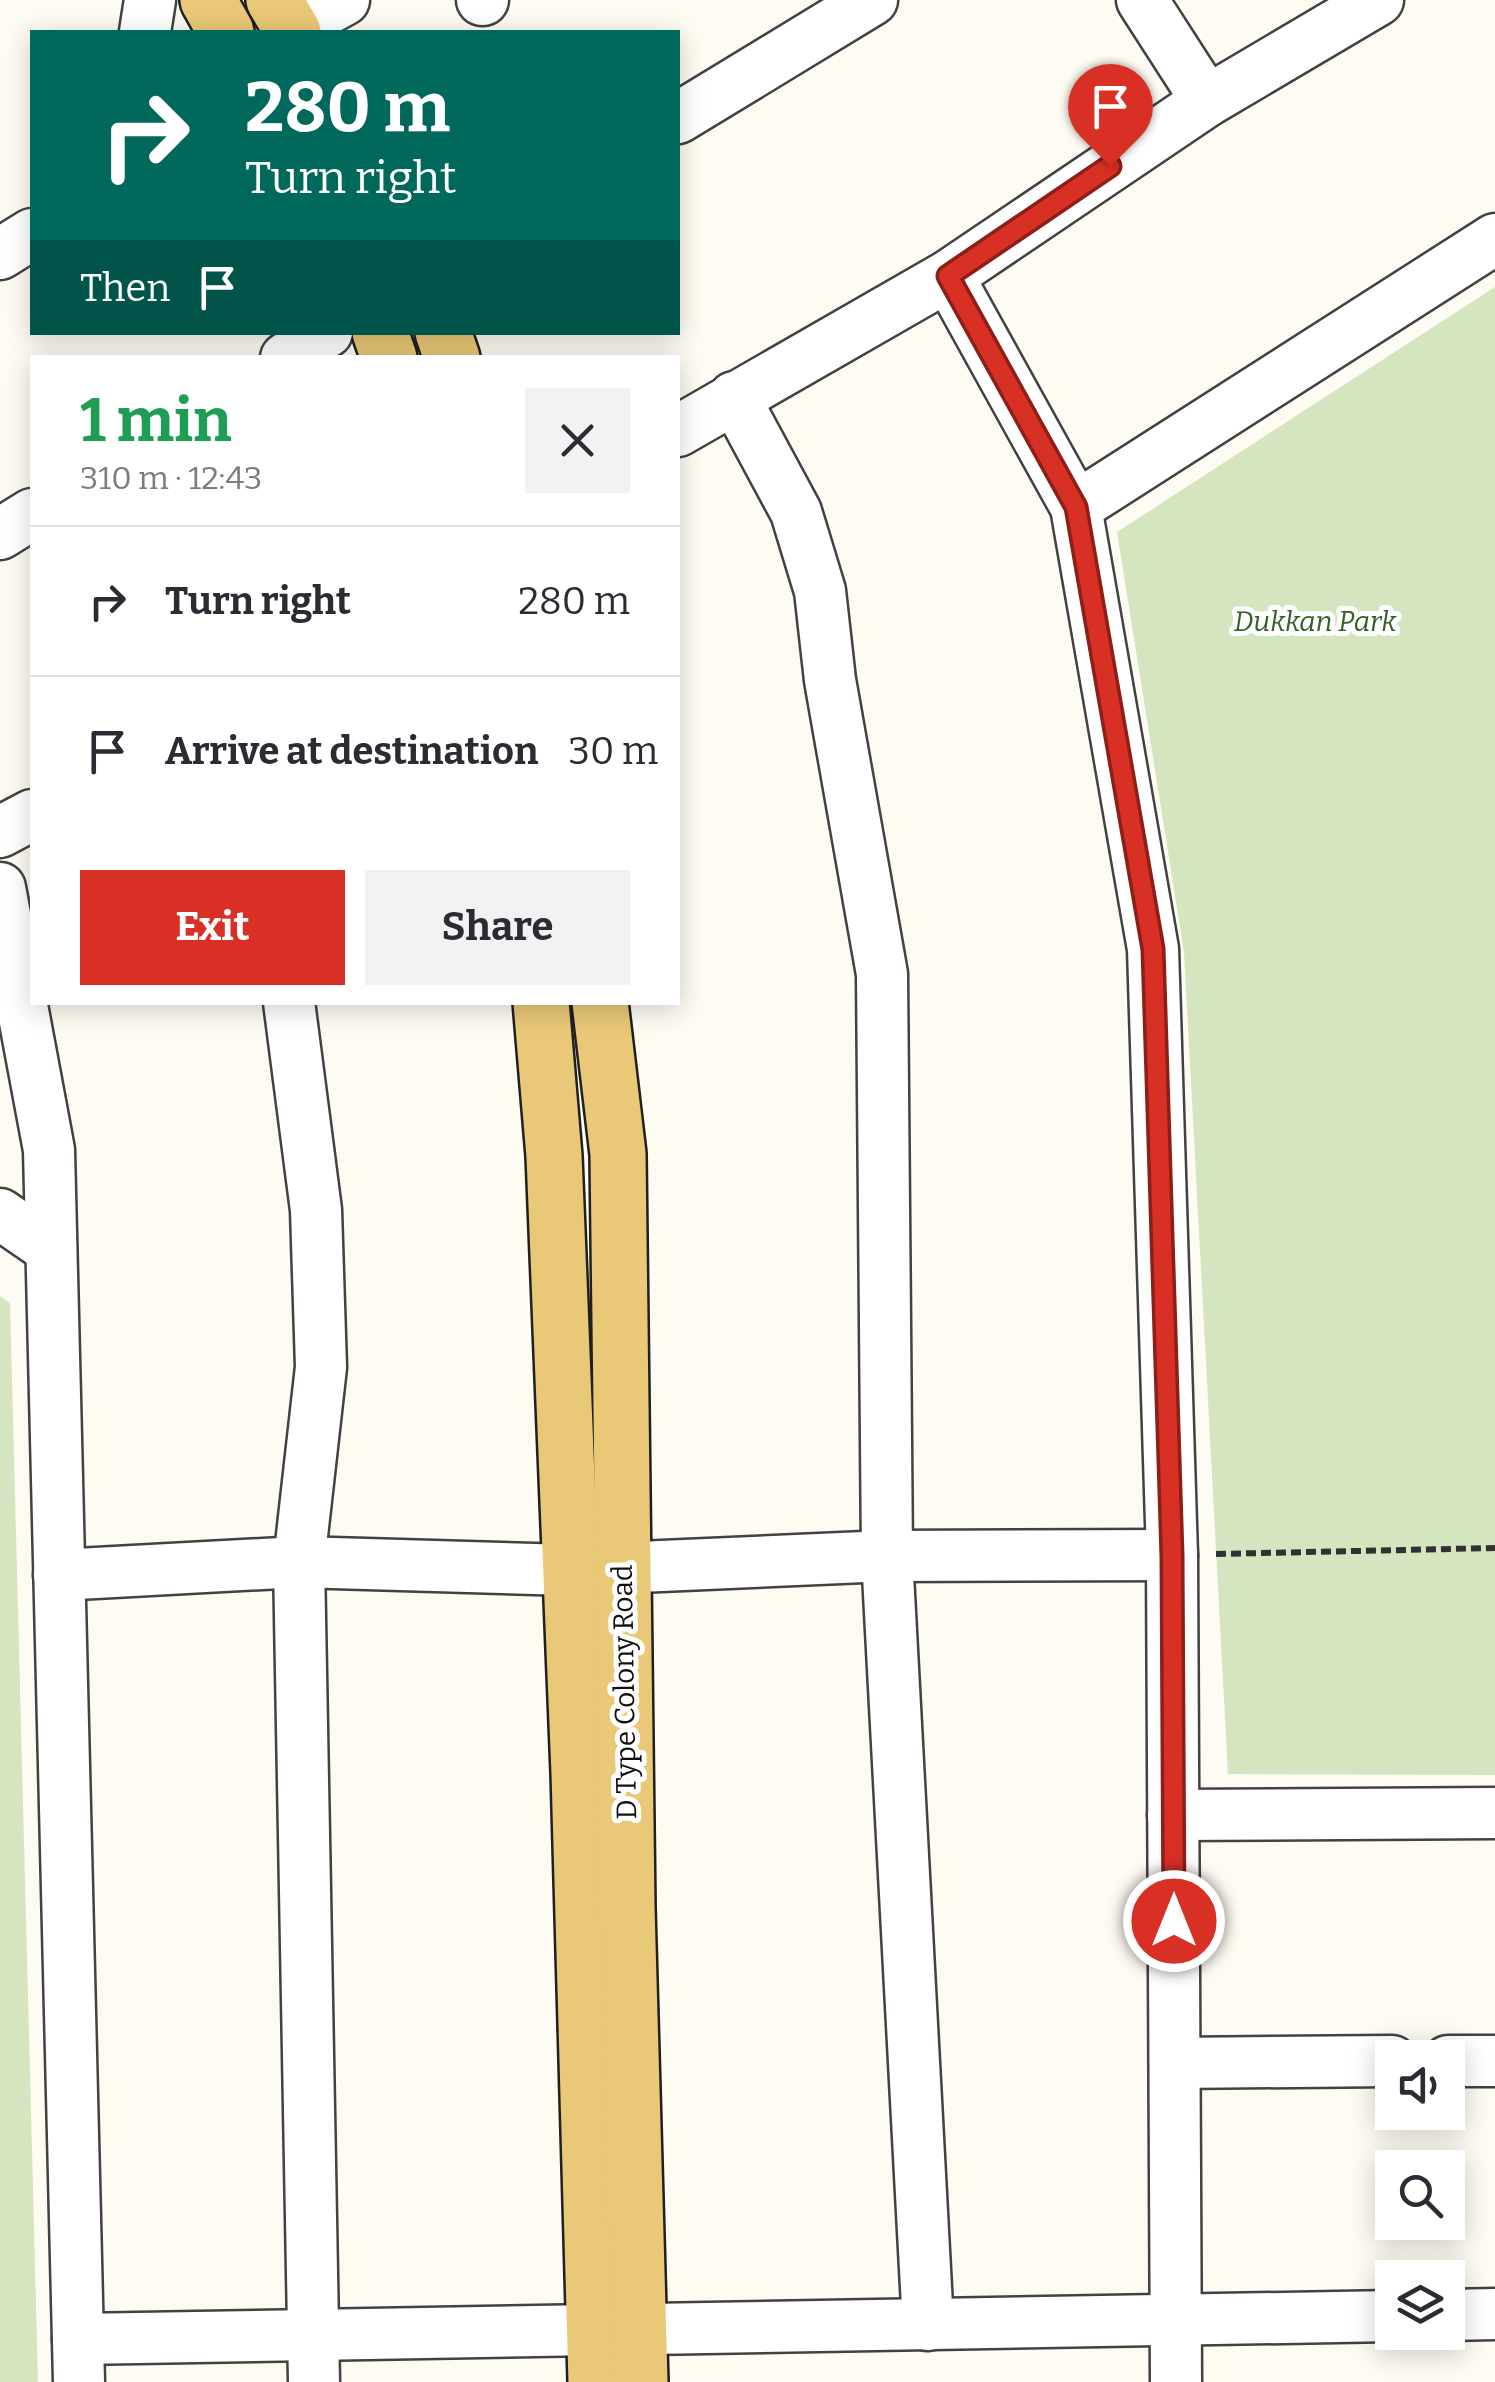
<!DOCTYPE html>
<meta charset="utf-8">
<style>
:root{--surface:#fff;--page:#f2f2f3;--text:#2b2b33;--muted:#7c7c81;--line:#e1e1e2;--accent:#d93025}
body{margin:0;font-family:Bitter,serif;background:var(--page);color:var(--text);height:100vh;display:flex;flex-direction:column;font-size:38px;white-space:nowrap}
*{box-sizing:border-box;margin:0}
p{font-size:32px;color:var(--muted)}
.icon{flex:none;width:55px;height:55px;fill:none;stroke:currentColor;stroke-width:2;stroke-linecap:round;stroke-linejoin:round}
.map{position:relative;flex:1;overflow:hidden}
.details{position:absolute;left:30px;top:355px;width:650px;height:650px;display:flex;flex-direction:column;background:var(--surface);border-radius:0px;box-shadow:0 5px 25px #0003}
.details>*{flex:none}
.hud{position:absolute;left:30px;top:30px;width:650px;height:305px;border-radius:0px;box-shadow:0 5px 25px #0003;background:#00695c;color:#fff;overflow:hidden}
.buttons{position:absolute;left:1375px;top:2040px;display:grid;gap:20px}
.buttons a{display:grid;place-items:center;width:90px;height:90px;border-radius:0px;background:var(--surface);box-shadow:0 5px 25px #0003;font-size:50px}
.pin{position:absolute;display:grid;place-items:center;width:85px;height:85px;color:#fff;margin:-102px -42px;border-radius:50% 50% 50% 0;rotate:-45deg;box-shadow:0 0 10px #0007}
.pin .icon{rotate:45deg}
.me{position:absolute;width:110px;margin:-55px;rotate:0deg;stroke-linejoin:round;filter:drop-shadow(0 0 8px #0008)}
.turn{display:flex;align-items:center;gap:35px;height:210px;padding:0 50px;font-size:45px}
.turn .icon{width:130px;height:130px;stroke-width:2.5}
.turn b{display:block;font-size:70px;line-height:85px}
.then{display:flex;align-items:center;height:95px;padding:0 50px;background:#0003;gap:20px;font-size:38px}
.round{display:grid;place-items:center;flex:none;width:105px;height:105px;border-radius:0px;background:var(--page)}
.summary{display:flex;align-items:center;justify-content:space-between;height:170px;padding:0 50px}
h1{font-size:60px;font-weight:700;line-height:75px;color:#1e9e55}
.primary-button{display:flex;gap:20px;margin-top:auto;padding:20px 50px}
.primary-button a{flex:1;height:115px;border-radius:0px;background:var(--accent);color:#fff;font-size:40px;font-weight:700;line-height:115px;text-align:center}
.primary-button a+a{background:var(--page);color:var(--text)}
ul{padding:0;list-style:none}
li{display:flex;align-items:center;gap:30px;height:150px;padding:0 50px;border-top:2px solid var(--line)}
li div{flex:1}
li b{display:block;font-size:38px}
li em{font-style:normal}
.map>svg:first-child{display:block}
.green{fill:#d4e5bf}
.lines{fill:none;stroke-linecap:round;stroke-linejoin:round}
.minor-casing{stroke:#424242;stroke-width:55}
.major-casing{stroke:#202020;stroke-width:60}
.path{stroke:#313131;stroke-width:6;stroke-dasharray:10 5;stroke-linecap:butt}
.minor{stroke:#fff;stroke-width:50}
.major{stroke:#e9c877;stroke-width:55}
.route-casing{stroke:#8d1f18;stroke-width:25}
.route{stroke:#d93025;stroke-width:18}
.labels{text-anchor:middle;stroke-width:10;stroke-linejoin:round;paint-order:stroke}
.park-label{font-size:28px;font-style:italic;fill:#346026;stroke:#fff}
.street-label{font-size:28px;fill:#0f0f0f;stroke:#fff}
</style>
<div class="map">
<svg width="1495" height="2382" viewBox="0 0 1495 2382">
<rect width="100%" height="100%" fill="#fefbf2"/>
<g class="green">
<path d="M1495,287V1775L1228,1774L1184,952L1117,532Z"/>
<path d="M0,1296L10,1303L38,2382H0Z"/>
</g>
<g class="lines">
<g class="minor-casing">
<g id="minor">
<path d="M482,0H483"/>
<path d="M1142,0L1207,101"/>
<path d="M291,29L344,0"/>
<path d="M145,32L150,0"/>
<path d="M678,118L872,0"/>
<path d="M0,254L32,234"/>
<path d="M948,276L1076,507L1153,949L1172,1555L1176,2382"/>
<path d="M286,358L327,332"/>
<path d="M734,397L796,512L820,591L830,680L882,974L887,1556L928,2325"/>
<path d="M678,431L948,276L1207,101L1378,0"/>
<path d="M1076,507L1495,239"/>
<path d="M0,534L32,514"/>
<path d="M0,832L32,815"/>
<path d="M0,888L49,1150L79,2382"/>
<path d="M289,1002L316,1210L321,1367L299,1562L314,2382"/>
<path d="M0,1214L51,1249"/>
<path d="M59,1575L299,1562L570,1570L887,1556L1172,1555"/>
<path d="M1173,1815L1495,1813"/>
<path d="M1448,2061H1495"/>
<path d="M1175,2063L1392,2061"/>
<path d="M1448,2315L1495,2314"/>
<path d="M78,2339L1392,2316"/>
</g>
</g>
<g class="major-casing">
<g id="major">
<path d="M208,0L226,32"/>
<path d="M274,0L293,32"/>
<path d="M380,332L389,358"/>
<path d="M443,332L452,358"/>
<path d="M541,1002L554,1156L579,1773L596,2382"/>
<path d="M600,1002L618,1154L627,1907L640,2382"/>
</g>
</g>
<path class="path" d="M1216,1554L1495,1548"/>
<use href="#minor" class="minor"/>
<use href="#major" class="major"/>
</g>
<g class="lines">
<g class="route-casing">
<path id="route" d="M1110,166L948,276L1076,507L1153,949L1172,1556L1174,1921"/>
</g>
<use href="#route" class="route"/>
</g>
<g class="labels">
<g class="park-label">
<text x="1315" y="631">Dukkan Park</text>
</g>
<g class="street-label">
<text transform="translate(624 1692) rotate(-91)" y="10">D Type Colony Road</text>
</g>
</g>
</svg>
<div class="buttons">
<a><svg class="icon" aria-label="sound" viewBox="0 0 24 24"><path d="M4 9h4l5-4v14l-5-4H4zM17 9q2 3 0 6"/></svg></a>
<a><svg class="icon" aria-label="search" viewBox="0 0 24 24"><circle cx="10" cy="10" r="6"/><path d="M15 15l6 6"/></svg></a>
<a><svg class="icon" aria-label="layers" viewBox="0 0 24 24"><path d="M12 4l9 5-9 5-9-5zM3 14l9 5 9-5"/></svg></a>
</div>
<div class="pin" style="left:1110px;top:166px;background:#d93025"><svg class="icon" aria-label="arrive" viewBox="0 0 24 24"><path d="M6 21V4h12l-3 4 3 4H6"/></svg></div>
<svg class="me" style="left:1174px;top:1921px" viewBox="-20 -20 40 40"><circle r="17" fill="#d93025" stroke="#fff" stroke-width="3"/><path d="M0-11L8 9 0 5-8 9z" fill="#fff"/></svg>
<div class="hud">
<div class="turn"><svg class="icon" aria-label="right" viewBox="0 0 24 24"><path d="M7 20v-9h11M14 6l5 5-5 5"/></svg><div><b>280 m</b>Turn right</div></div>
<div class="then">Then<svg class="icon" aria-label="arrive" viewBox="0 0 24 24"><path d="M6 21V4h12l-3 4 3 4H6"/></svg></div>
</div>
<section class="details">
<div class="summary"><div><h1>1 min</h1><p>310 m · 12:43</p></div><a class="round"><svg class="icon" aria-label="close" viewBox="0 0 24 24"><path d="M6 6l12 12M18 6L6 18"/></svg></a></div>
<ul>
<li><svg class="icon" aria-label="right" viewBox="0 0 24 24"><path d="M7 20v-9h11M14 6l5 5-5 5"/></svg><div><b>Turn right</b></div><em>280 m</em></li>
<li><svg class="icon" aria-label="arrive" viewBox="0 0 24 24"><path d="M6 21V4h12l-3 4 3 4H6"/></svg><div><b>Arrive at destination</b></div><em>30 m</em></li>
</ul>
<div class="primary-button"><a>Exit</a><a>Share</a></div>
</section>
</div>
